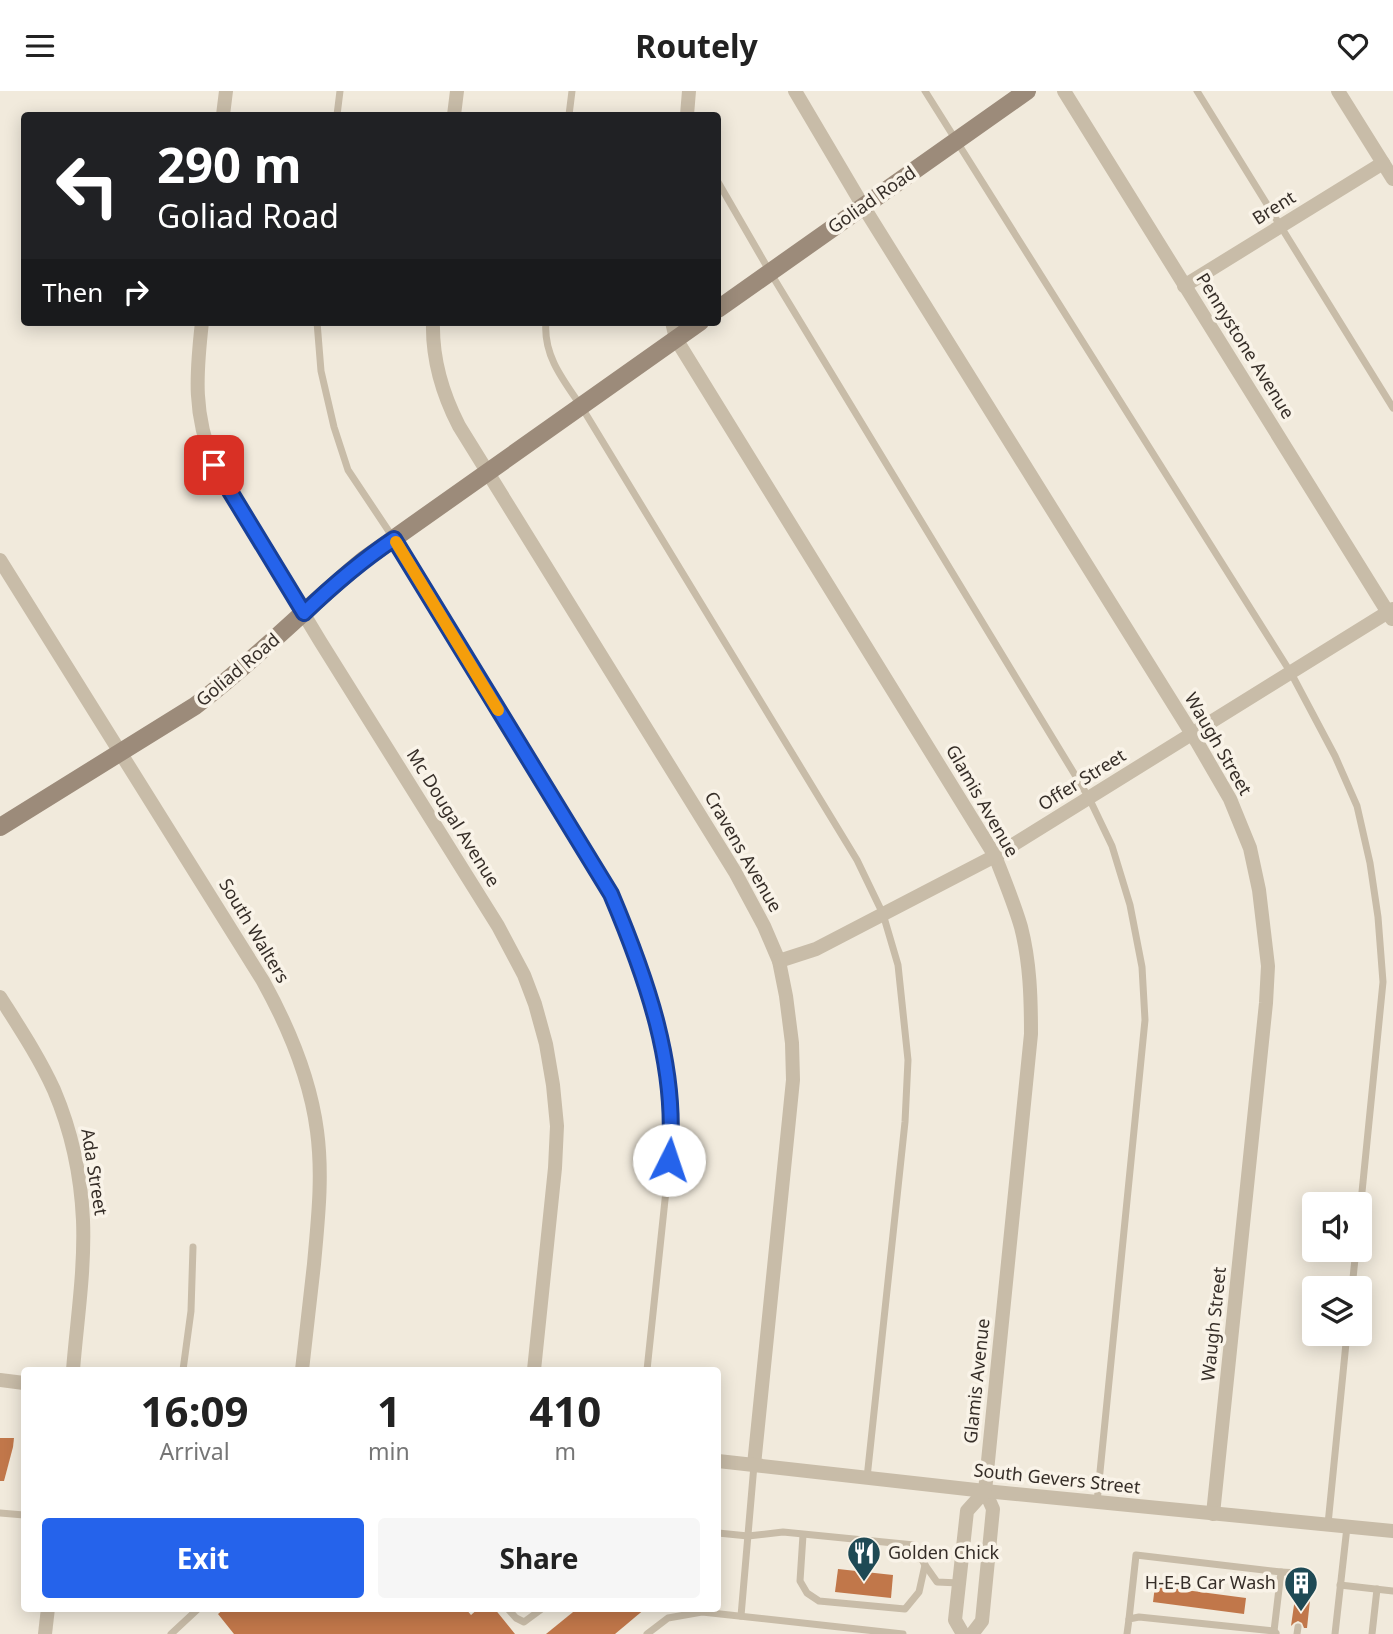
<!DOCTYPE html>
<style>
:root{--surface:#fff;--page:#f6f6f6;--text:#222;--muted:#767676;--accent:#2563eb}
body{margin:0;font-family:"Noto Sans",sans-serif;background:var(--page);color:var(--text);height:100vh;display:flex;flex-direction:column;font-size:26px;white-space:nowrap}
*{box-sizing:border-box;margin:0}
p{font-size:23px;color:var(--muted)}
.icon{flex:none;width:38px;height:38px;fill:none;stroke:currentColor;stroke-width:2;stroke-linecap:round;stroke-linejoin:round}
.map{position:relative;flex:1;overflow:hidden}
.details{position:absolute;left:21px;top:1276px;width:700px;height:245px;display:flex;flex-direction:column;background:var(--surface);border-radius:7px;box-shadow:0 4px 18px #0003}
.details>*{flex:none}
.hud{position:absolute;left:21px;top:21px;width:700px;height:214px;border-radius:7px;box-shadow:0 4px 18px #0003;background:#202124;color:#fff;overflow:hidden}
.fabs{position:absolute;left:1302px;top:1101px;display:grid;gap:14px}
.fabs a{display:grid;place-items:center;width:70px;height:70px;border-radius:7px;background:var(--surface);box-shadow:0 4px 18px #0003;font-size:35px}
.pin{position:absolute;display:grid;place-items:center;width:60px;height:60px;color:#fff;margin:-30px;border-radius:14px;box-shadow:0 4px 10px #0006}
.me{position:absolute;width:77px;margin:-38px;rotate:4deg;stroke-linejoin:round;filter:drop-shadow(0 0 5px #0008)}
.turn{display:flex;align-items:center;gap:24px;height:147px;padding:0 21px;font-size:32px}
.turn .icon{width:91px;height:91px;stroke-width:2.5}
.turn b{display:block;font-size:49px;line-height:60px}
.then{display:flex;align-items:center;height:66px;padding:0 21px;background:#0003;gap:14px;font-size:26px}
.eta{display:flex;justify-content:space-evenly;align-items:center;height:119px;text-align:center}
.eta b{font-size:42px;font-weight:700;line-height:49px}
.cta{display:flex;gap:14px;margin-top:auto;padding:14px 21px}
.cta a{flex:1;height:80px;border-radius:7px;background:var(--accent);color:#fff;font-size:28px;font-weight:700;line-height:80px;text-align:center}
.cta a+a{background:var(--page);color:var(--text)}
header{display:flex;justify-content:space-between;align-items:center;height:91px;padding:0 21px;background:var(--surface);font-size:32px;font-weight:700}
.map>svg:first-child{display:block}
.building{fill:#c1774a}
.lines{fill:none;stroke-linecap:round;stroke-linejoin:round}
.service{stroke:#c8bca8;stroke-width:7}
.minor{stroke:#c8bca8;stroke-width:14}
.secondary{stroke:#9c8b7a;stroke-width:18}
.route-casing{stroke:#184099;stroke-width:18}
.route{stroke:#2563eb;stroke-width:12}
.slow{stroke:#f59e0b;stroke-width:12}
.labels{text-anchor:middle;stroke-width:7;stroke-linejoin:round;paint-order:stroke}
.street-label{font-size:18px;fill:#362e28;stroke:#f9f3e8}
.poi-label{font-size:18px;fill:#362e28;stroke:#f9f3e8;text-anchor:start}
</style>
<header><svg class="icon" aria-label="menu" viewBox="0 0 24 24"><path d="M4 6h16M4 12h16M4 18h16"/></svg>Routely<svg class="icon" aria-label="heart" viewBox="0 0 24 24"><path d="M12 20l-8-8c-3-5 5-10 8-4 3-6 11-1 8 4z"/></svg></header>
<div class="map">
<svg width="1393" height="1543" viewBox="0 0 1393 1543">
<rect width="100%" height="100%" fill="#f1eadc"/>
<g class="building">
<path d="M0,1347H14L13,1356L4,1390H0Z"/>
<path d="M838,1478L893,1484L891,1507L835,1501Z"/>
<path d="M1155,1495L1246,1507L1244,1523L1153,1511Z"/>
<path d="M1295,1507L1296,1511L1300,1514L1304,1513L1307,1508L1310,1509L1307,1537H1304L1302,1532L1298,1530L1294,1532L1291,1535Z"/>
<path d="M225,1517H465L471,1524L479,1517H494L515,1543H234L218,1523Z"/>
<path d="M578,1517H646L615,1543H546Z"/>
</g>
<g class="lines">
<g class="service">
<path d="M925,0L1291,582L1335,665L1357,715L1370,772L1378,826L1383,891L1360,1121"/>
<path d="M1197,0L1393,317"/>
<path d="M337,24L340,0"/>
<path d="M569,24L572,0"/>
<path d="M718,91L770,181L1089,707L1112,755L1130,814L1142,876L1145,929L1097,1411"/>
<path d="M317,231L321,280L334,336L348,379L394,448L611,803L632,852L655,924L669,993L672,1043L647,1279"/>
<path d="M546,231C543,264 563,289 581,315L857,769L883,823L898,874L908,969L905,1031L867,1387"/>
<path d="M1352,1197L1356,1158"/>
<path d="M183,1279L191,1220L193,1156"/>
<path d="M0,1422L24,1424"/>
<path d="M1328,1433L1347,1242"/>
<path d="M718,1442L748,1445L783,1441L914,1454L925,1474L937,1491L959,1492"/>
<path d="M803,1444L800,1490L807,1502L819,1510L905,1518L919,1501L925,1474"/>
<path d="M1281,1481L1299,1482L1302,1489L1301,1508"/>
<path d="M1340,1494L1393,1500"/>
<path d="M507,1517L516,1527L524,1531L543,1517"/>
<path d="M741,1525L754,1374"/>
<path d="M1129,1528L1136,1464L1281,1481L1274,1540"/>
<path d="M171,1543L199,1517"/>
<path d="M647,1543L668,1527L702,1521L903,1543"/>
<path d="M1127,1543L1129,1528L1139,1526L1274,1540L1276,1542"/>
<path d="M1297,1543L1298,1536"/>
<path d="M1335,1543L1347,1436"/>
<path d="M1372,1543L1377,1498"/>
</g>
<g class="minor">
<path d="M795,0L863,115L1197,651L1230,708L1250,757L1259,799L1268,875L1266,912L1213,1423"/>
<path d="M1064,0L1392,528"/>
<path d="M1338,0L1393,88"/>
<path d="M223,24L226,0"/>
<path d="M454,24L457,0"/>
<path d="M687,24L689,0"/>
<path d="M1184,195L1383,72"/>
<path d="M202,231C196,284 193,323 214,374L320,550L498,835L524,884L535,913L546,953L553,994L557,1035L555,1077L534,1279"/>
<path d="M433,231C432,268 442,302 459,335L735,781L764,835L779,870L786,905L792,952L793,989L754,1374"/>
<path d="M672,231L676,248L995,765C1004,788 1014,812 1021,836C1030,871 1031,907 1031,943L985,1400L993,1418L982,1530L972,1543"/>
<path d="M0,469L263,890C289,937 310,986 317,1040C323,1085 318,1128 314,1173C310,1208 306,1244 302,1279"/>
<path d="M779,870L816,858L995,765L1393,518"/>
<path d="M0,906C19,936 39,966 54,999C71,1039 81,1085 83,1129C85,1179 77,1229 73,1279"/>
<path d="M0,1289L24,1292"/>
<path d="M718,1370L985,1400L1393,1440"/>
<path d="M45,1543L48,1517"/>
<path d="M963,1543L955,1529L967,1420L985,1400"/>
</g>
<g class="secondary">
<path d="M718,218L1027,0"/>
<path d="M0,736L195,615C255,570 307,515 365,468L700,231"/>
</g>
</g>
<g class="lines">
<g class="route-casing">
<path id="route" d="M214,374L304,522C332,495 361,470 394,448L611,803C646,886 679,977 669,1069"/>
</g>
<use href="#route" class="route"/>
<path class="slow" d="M396,451L498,619"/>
</g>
<defs>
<g id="restaurant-pin" transform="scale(1.75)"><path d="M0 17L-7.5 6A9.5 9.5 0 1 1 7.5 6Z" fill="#1f4a55" stroke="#f9f3e8"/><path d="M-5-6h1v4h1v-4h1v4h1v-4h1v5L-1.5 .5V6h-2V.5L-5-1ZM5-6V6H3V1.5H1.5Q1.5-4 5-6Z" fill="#fff"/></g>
<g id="building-pin" transform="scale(1.75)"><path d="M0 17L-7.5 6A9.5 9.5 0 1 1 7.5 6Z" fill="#1f4a55" stroke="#f9f3e8"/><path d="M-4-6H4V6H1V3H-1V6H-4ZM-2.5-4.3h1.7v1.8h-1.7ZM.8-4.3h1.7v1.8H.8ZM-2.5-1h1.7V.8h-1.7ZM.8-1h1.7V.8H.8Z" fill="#fff"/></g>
</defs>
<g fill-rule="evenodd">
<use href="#restaurant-pin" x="864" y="1462"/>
<use href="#building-pin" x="1301" y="1492"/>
</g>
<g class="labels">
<g class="street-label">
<text transform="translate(872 109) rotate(-35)" y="6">Goliad Road</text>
<text transform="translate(1274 117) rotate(-32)" y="6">Brent</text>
<text transform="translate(1245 255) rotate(58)" y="6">Pennystone Avenue</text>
<text transform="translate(238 579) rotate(-40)" y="6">Goliad Road</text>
<text transform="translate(1218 653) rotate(60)" y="6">Waugh Street</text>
<text transform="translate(1082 689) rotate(-32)" y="6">Offer Street</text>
<text transform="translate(982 710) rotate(60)" y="6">Glamis Avenue</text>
<text transform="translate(453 727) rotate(58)" y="6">Mc Dougal Avenue</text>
<text transform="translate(743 761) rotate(60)" y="6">Cravens Avenue</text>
<text transform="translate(254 840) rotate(59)" y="6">South Walters</text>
<text transform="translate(94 1081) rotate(81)" y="6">Ada Street</text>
<text transform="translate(1214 1233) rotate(-84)" y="6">Waugh Street</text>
<text transform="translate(977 1290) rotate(-84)" y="6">Glamis Avenue</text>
<text transform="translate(1057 1388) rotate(6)" y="6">South Gevers Street</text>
</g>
<g class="poi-label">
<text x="888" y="1468">Golden Chick</text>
<text x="1276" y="1498" text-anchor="end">H-E-B Car Wash</text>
</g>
</g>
</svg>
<div class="fabs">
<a><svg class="icon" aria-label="sound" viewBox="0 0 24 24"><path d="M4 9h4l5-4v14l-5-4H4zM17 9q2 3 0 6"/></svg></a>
<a><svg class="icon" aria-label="layers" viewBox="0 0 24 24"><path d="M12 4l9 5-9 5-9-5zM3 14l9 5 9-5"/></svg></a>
</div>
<div class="pin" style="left:214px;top:374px;background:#d93025"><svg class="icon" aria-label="arrive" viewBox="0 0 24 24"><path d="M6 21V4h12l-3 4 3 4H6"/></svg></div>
<svg class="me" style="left:669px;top:1069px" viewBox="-20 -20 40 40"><circle r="19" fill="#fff"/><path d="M0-13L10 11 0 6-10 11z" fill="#2563eb"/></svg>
<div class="hud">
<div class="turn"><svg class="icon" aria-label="left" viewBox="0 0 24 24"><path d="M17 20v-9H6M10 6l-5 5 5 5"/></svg><div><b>290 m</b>Goliad Road</div></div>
<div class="then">Then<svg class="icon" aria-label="right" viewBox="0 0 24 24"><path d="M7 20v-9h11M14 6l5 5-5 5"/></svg></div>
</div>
<section class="details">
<div class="eta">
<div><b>16:09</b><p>Arrival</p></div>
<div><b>1</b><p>min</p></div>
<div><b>410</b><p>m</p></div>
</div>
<div class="cta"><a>Exit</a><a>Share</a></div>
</section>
</div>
